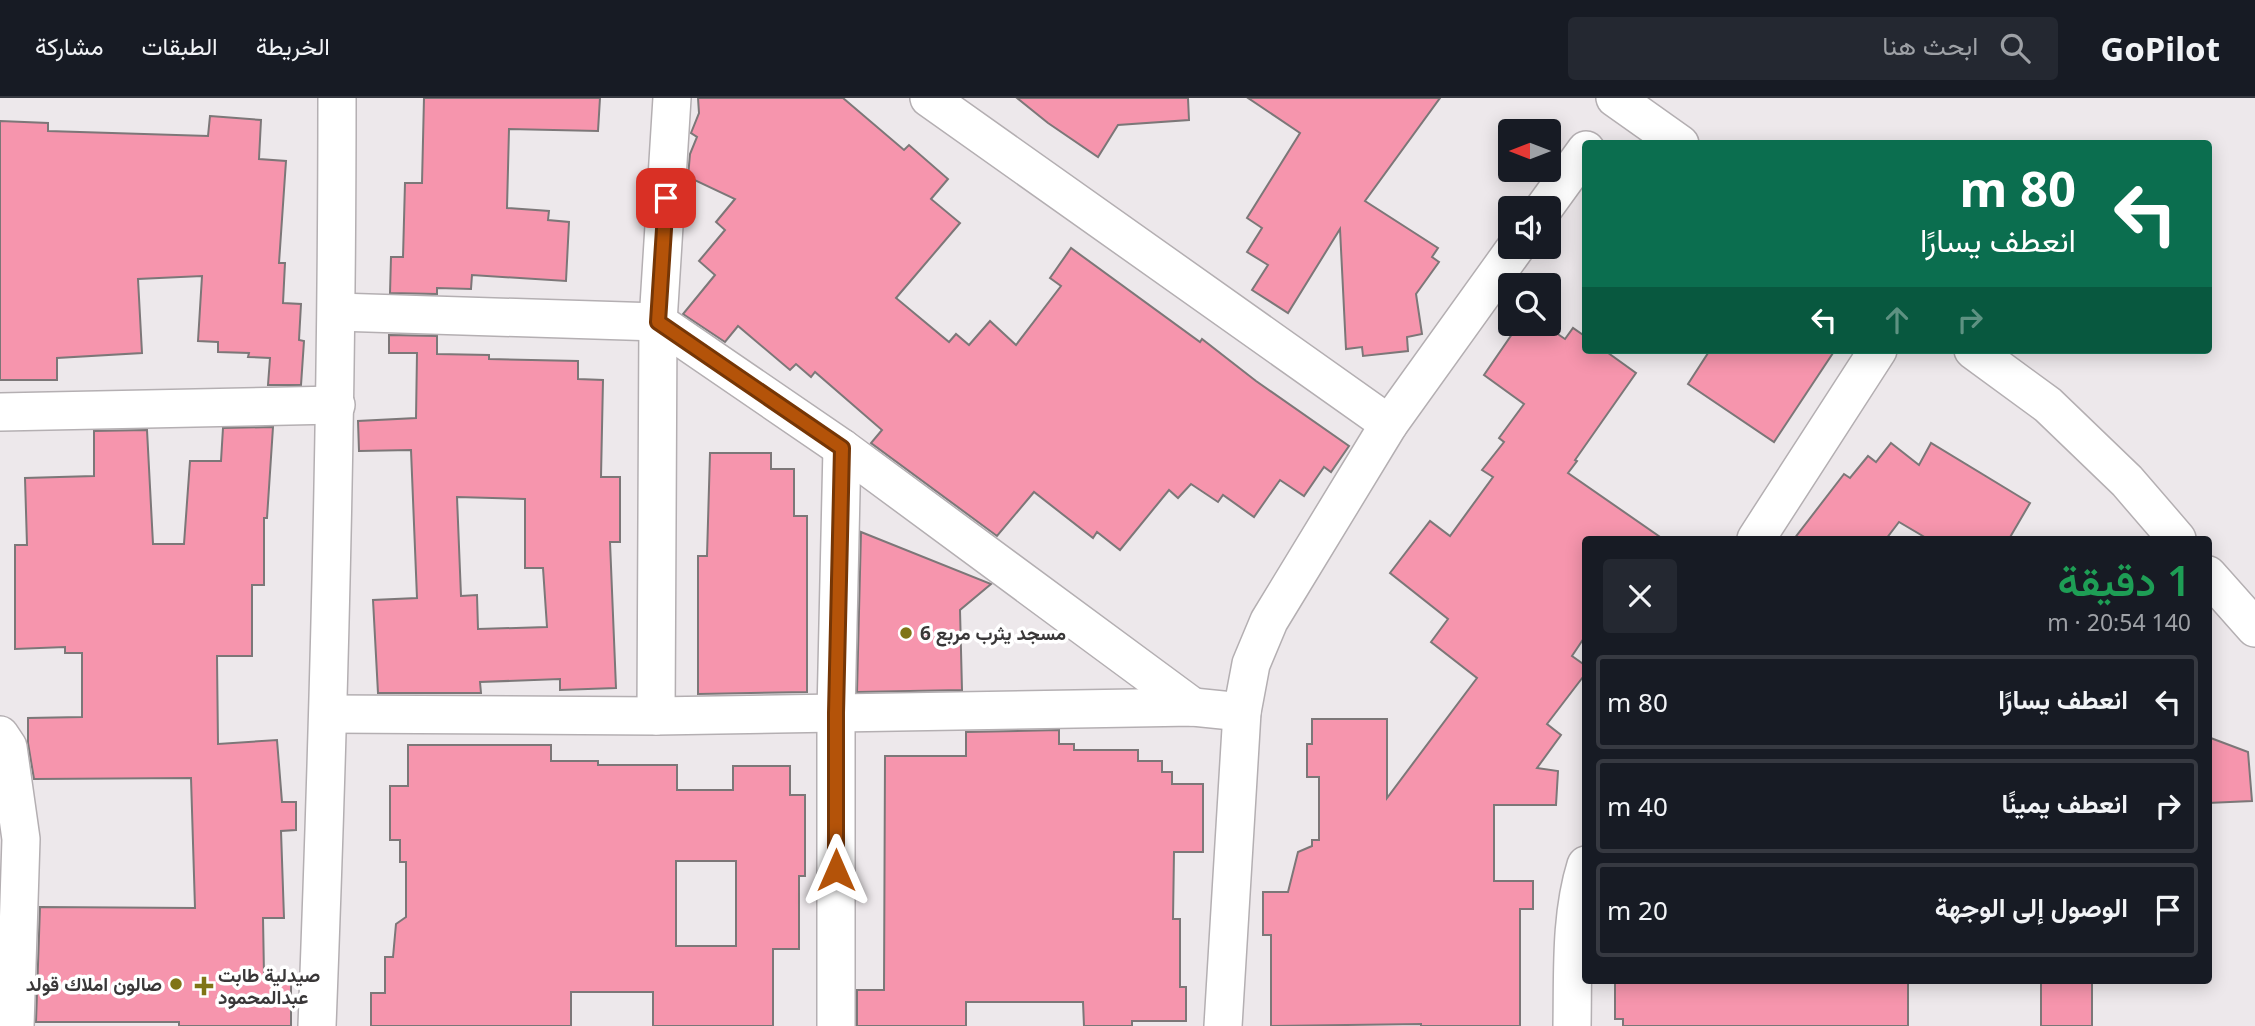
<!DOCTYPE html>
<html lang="ar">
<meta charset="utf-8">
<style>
:root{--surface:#171b24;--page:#242831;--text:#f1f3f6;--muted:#9ea1a6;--line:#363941}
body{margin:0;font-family:"Noto Sans",Vazirmatn,sans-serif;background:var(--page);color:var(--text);direction:rtl;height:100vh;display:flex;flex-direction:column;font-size:26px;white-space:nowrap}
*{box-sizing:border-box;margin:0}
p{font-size:23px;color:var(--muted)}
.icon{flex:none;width:38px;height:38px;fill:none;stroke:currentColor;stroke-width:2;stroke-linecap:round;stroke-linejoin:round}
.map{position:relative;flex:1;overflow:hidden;direction:ltr}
.sheet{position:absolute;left:1582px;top:438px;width:630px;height:448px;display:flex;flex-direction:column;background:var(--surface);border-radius:7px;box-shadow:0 4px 18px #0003;direction:rtl}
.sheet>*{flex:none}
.guide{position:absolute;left:1582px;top:42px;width:630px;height:214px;border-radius:7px;box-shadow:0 4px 18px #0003;direction:rtl;background:#0b6e4f;color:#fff;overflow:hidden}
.needle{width:46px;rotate:270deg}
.tools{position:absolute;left:1498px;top:21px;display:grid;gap:14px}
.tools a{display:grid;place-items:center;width:63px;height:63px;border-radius:7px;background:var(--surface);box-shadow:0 4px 18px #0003;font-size:35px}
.pin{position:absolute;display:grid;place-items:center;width:60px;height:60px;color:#fff;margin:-30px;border-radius:14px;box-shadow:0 4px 10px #0006}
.me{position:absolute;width:77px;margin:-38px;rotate:0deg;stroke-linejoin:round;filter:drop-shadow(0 0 5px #0008)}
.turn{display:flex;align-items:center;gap:24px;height:147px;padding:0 21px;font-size:32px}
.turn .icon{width:91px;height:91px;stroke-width:2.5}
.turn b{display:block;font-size:49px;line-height:60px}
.lanes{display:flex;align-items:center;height:66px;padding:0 21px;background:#0003;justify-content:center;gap:35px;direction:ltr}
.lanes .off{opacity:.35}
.round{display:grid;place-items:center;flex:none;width:74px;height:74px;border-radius:7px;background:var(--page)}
.summary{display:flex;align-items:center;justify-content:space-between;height:119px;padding:0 21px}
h1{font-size:42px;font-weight:600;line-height:52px;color:#1e9e55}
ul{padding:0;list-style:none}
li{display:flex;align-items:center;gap:21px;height:94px;margin:0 14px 10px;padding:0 7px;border:4px solid var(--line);border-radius:7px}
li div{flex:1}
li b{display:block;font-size:26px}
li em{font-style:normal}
header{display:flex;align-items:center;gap:42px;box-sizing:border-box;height:98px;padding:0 35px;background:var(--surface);border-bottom:2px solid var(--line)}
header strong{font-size:33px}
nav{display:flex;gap:38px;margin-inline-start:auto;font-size:24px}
.search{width:490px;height:63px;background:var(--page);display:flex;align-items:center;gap:18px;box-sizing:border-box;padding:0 24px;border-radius:7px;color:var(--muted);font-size:26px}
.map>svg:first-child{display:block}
.building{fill:#f695ad;stroke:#7c7778;stroke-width:2;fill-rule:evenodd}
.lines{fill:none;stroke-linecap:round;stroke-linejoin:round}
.minor-casing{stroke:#b4afb2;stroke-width:40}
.minor{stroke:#fff;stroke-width:37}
.route-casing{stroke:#753606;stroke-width:18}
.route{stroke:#b45309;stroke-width:12}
.poi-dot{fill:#7f7416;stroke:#fff;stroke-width:2.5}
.labels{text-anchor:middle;stroke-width:7;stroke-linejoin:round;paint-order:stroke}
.poi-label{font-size:19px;font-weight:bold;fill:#393738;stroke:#fff;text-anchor:start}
</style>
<header>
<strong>GoPilot</strong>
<div class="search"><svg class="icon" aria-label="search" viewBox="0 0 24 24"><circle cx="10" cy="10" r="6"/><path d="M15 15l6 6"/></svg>ابحث هنا</div>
<nav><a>الخريطة</a><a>الطبقات</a><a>مشاركة</a></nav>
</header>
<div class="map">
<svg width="2255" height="928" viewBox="0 0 2255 928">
<rect width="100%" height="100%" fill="#ede8eb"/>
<g class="building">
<path d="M424,0H600L598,33L509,31L507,110L549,113L548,122L569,124L566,183L472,177L471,191L437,190V196L390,195L391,159H403L405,85H422Z"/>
<path d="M698,0H843L904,52L909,47L948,81L931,101L960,125L896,200L949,244L956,236L969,247L990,223L1016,247L1061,188L1050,180L1071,150L1200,244L1202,241L1256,283L1349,348L1331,374L1324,369L1304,398L1280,382L1254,419L1223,397L1218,404L1191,386L1178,400L1169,392L1120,452L1097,434L1093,440L1034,394L997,438L871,345L882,332L815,274L811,279L796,266L790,272L738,228L725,244L683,216L715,177L699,163L725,132L716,124L735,101L688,79L690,56L697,39L691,35L699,15Z"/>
<path d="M1017,0H1188L1189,22L1118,27L1098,59L1048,25Z"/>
<path d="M1248,0H1440L1365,103L1438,150L1432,159L1439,164L1416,196L1422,236L1407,239L1408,253L1363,258L1362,249L1346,251L1340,131L1288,215L1252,192L1268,167L1247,154L1262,130L1247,120L1300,35Z"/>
<path d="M210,18L261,22L259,61L286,63L279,165H285L283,205L301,206L299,242L304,243L301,287H268L270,260L248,259L249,255L218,254V244L198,243L202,178L138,181L142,255L57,260V282H0V23L48,25V33L208,38Z"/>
<path d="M1519,226H1543L1565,241L1573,230L1586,239V252H1604L1636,275L1575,362L1577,363L1568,375L1663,441H1586V537L1572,558L1586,568V575L1547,626L1561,637L1537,670L1558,673L1556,707H1494V783H1533V811H1520V928H1421V926L1271,928V837H1263V794H1288L1298,754L1312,748V742H1319V679H1307V646H1312V621H1387V700L1477,580L1431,544L1448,521L1390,475L1430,423L1450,438L1493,379L1482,372L1504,344L1499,340L1524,306L1484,277Z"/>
<path d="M389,237L437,238V256L489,257V261L578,263V281L603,282L601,379H620V444H610L616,590L560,592V581L480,584L481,595H378L373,502L417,500L411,352L359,353L358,323L416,320L417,255H389ZM457,399L525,401V470H543L547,529L478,531L477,497L461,498Z"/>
<path d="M1710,252H1835L1774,344L1688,286Z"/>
<path d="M273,329L267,420H264V487H252V558H217L218,646L277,642L282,704H296V732L281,733L284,820H263L264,877H291V928H179V924H36L40,809L195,810L191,680L34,681L28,645V620L82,619V555H65V549L15,551V447H27L25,380L94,378V333L147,332L153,446H184L190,363H221L223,330Z"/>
<path d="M1891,345L1919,367L1931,345L2030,405L2009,441H1928L1899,424L1886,441H1794L1844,376L1850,380L1868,358L1876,364Z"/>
<path d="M710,355H771V371H794V418H807V594L698,596V458H707Z"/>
<path d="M861,434L991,486L960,512L962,592L857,594Z"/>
<path d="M1059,632V646H1074V652H1138V663H1162V674H1172V686H1203V754H1174L1173,821H1180V889H1186V923H1132V928H1084L1083,904H966V928H857V892H884L885,658H966V634Z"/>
<path d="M2208,639L2248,654L2252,703L2208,705Z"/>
<path d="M408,647H551V663H598V667H677V692H733V668H790V697H805V778H799V851H773V928H653V894H571V928H371V895H385V859H393L396,826L406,819V764H400V742H390V688H408ZM676,763H736V848H676Z"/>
<path d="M1615,882H1908V928H1623V921H1615Z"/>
<rect x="2041" y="882" width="51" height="46"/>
</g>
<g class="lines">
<g class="minor-casing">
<g id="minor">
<path d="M929,0L1389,326"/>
<path d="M1615,0L1680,46"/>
<path d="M1544,110L1586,52"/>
<path d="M337,214L658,224L842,350L1193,609"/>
<path d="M1973,252L2048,307L2127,383L2177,441"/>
<path d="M0,314L336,307"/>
<path d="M1756,441L1878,252"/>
<path d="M2208,477L2255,530"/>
<path d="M329,616L656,618L1193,609L1242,614"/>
<path d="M656,618L658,224L672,0"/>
<path d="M0,637L8,649L21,741L15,928"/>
<path d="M317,928C329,619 337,310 337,0"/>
<path d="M836,928V615L842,350"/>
<path d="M1223,928L1242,614L1251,566L1269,523L1389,326L1516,149"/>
<path d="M1572,928C1573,875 1570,818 1586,767"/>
</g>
</g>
<use href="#minor" class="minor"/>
</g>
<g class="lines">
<g class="route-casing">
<path id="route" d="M666,100L658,224L842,350L836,615V772"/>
</g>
<use href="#route" class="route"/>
</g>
<g class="poi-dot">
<circle cx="906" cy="535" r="7"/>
<circle cx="176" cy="886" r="7"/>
<path d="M200.5 877.5h7v7h7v7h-7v7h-7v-7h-7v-7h7z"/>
</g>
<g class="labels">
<g class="poi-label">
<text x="920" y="542">مسجد يثرب مربع 6</text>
<text x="218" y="884">صيدلية طابت<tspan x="218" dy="22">عبدالمحمود</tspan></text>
<text x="162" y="893" text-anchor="end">صالون املاك قولد</text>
</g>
</g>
</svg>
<div class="tools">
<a><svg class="needle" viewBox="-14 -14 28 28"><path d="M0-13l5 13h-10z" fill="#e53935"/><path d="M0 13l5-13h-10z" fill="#9ea1a6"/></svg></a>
<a><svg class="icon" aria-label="sound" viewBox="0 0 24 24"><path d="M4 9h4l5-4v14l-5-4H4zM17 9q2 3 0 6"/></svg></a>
<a><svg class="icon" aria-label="search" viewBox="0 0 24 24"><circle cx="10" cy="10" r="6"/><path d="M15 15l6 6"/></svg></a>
</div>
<div class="pin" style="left:666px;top:100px;background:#d93025"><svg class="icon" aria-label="arrive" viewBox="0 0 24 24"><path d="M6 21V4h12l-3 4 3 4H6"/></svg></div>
<svg class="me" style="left:836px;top:772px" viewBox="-20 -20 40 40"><path d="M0-17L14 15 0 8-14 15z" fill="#b45309" stroke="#fff" stroke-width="4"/></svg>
<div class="guide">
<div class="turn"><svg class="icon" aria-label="left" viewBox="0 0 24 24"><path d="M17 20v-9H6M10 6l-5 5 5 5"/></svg><div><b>80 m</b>انعطف يسارًا</div></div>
<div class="lanes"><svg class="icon" aria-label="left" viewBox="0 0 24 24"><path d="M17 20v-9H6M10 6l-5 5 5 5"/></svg><svg class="icon off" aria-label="ahead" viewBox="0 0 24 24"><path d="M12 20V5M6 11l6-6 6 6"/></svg><svg class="icon off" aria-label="right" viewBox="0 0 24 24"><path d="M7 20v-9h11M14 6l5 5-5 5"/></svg></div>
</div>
<section class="sheet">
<div class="summary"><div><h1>1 دقيقة</h1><p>140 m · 20:54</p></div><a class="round"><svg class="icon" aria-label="close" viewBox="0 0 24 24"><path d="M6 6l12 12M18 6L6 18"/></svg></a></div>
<ul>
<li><svg class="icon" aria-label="left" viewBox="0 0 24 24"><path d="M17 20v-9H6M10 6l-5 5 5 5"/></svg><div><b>انعطف يسارًا</b></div><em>80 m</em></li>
<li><svg class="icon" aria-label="right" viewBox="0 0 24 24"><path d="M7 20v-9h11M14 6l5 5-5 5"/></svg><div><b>انعطف يمينًا</b></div><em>40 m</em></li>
<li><svg class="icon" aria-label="arrive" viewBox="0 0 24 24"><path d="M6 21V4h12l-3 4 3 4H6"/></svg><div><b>الوصول إلى الوجهة</b></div><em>20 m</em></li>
</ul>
</section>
</div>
